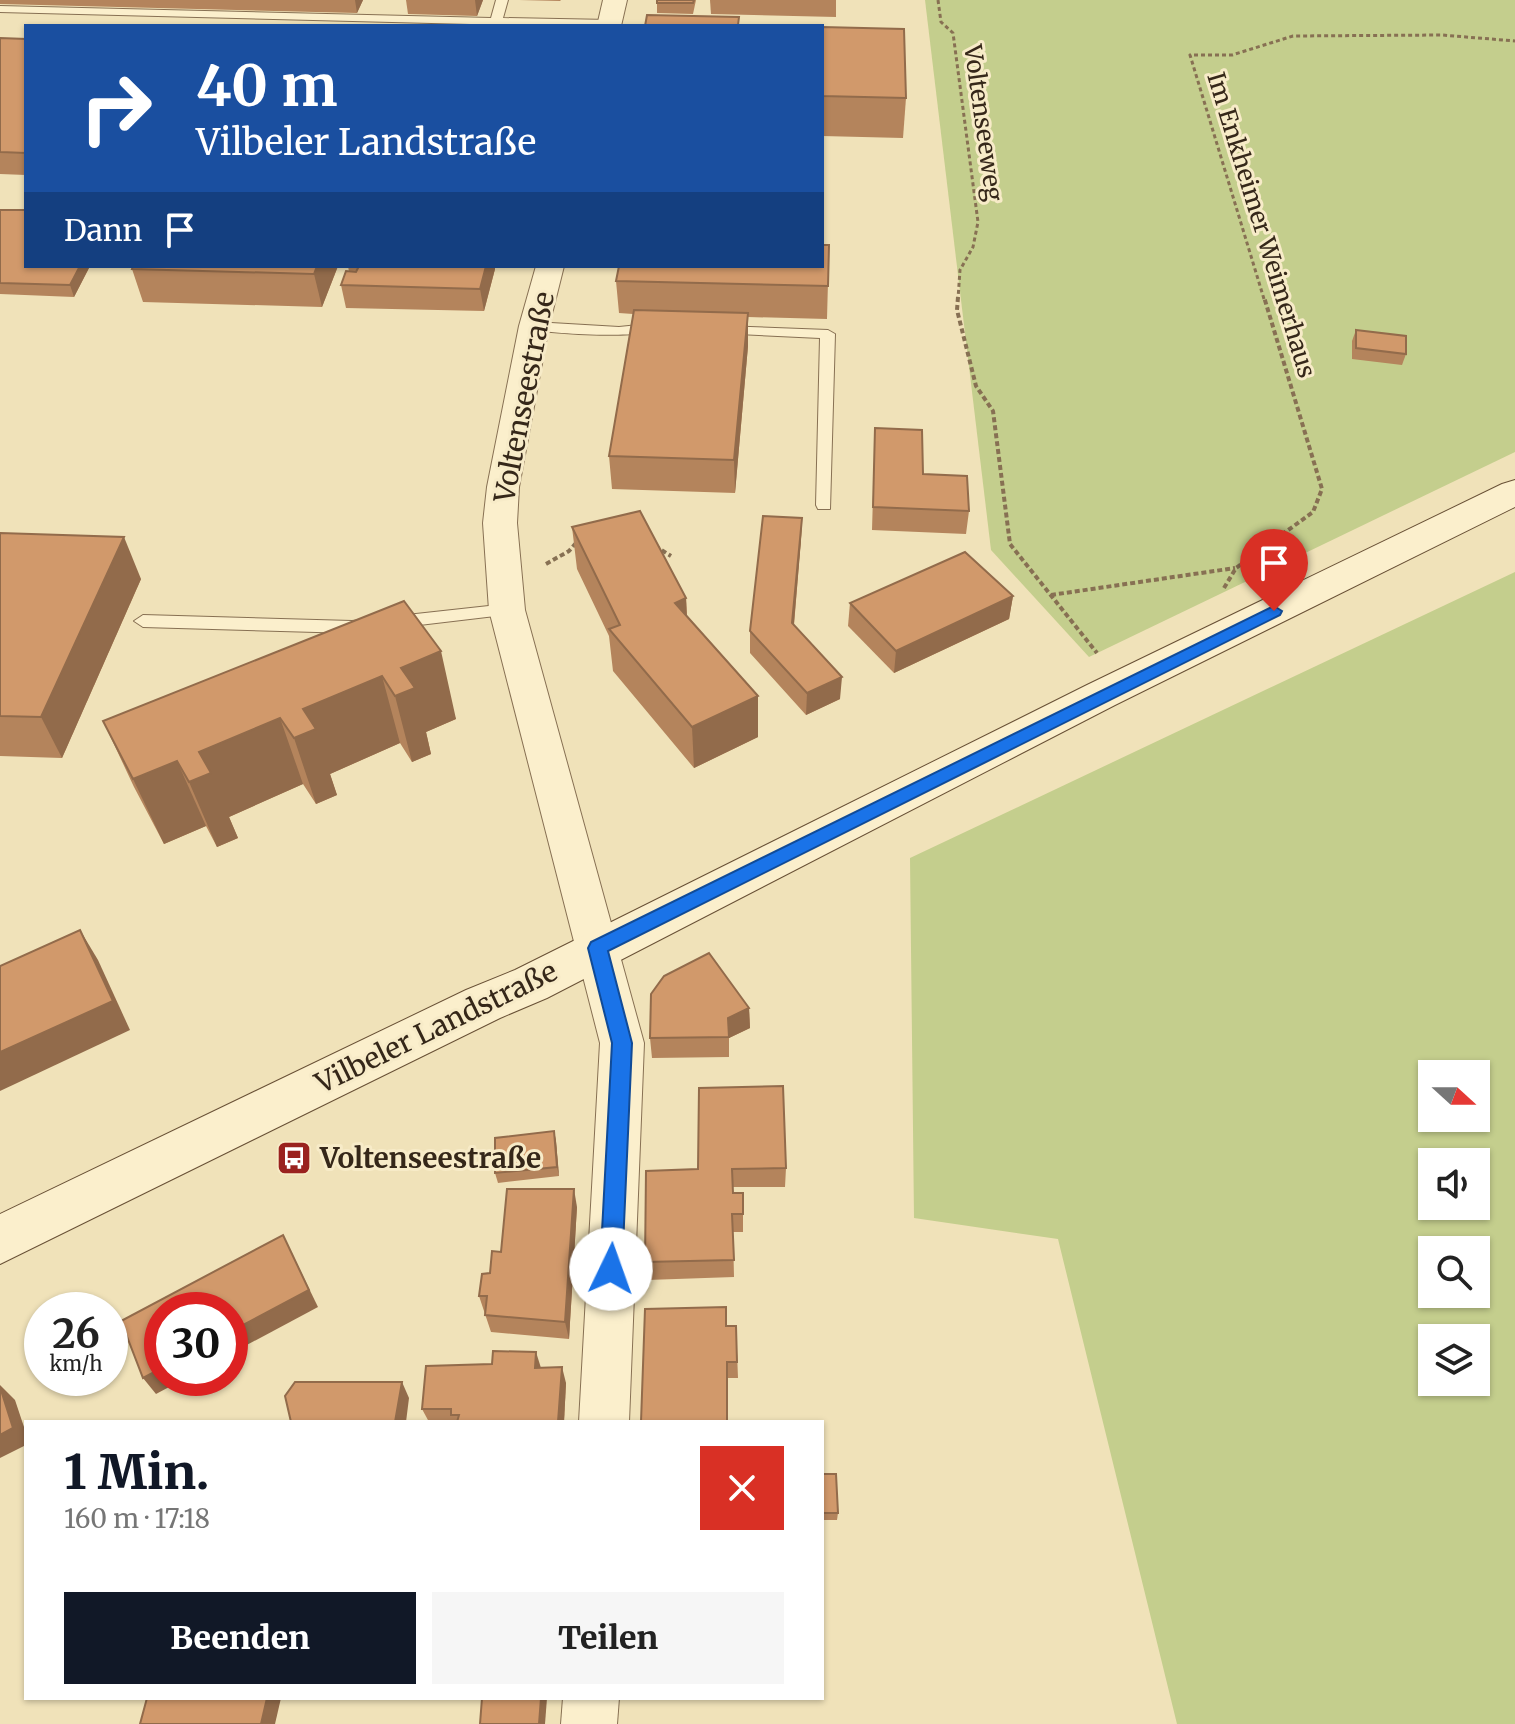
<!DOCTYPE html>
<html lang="de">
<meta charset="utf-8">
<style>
:root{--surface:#fff;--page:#f6f6f6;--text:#222;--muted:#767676;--accent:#111827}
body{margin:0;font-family:Merriweather,serif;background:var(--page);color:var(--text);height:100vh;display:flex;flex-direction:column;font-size:30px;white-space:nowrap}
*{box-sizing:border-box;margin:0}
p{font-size:26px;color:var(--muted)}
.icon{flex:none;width:44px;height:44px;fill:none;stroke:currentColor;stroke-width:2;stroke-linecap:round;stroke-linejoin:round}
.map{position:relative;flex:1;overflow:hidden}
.side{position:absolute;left:24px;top:1420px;width:800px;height:280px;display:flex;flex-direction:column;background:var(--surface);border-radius:0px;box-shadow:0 2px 6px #0004}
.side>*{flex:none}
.guide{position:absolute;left:24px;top:24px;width:800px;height:244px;border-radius:0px;box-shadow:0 2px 6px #0004;background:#1a4fa0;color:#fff;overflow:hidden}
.needle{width:52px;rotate:111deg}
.fabs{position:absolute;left:1418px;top:1060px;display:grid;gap:16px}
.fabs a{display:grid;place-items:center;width:72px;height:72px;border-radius:0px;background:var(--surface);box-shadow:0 2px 6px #0004;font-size:40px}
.speed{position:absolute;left:24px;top:1292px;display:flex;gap:16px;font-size:40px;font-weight:700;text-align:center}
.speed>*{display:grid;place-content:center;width:104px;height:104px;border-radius:50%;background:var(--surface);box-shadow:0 2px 6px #0004;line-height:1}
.speed small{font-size:20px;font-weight:400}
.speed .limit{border:12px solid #d22;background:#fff;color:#111}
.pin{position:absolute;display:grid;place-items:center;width:68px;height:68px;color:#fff;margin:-82px -34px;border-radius:50% 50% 50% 0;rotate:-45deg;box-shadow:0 0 8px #0007}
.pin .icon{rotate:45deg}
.me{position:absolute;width:88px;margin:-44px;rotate:3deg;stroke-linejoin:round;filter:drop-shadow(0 0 6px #0008)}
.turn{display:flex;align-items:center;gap:28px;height:168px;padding:0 40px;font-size:36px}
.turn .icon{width:104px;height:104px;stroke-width:2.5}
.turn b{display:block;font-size:56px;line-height:68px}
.then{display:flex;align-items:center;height:76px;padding:0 40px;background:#0003;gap:16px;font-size:30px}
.round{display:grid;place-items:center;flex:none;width:84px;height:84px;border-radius:0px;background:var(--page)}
.summary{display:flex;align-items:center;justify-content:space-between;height:136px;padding:0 40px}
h1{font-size:48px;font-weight:800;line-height:60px;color:var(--accent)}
.action{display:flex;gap:16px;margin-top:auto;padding:16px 40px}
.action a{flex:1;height:92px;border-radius:0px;background:var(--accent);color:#fff;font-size:32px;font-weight:800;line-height:92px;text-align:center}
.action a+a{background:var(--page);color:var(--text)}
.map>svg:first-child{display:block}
.green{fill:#c4ce8d;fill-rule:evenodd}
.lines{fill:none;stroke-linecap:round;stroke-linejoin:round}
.service-casing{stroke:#877053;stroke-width:2}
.minor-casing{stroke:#877053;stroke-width:2}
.secondary-casing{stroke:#695136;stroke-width:2}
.path-far1{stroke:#877053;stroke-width:3;stroke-dasharray:4 3;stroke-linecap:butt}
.path{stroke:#877053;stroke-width:4;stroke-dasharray:5 3;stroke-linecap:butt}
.service{fill:#fbefcc;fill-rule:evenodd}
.minor{fill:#fbefcc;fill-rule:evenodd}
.secondary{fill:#fbefcc;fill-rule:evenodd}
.wall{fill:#b4845c}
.shaded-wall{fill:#926b4b}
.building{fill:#d1996b;stroke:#926b4b;stroke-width:2}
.route{fill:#1a73e8;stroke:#114b97;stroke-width:2}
.labels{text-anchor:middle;stroke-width:6;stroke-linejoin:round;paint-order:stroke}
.far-street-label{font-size:24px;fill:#352719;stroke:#f7ebc8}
.street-label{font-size:28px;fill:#352719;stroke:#f7ebc8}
.poi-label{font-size:28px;font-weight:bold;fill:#352719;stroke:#f7ebc8;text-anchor:start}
</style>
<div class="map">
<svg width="1515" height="1724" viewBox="0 0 1515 1724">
<rect width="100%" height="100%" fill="#f0e2b9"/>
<g class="green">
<path d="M925,0H1515V452L1089,657L991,550Z"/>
<path d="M1515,572V1724H1177L1058,1239L914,1218L910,858ZM1432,1074H1476V1118H1432ZM1432,1162H1476V1206H1432ZM1432,1250H1476V1294H1432ZM1432,1338H1476V1382H1432Z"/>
</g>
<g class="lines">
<g class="service-casing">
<g id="service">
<path d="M496,0H508L503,18L610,20L616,24L547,26L0,12V6L491,18Z"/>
<path d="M534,322L619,327L658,323L665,327C649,340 552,334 529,329L527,326Z"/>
<path d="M722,326L828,330L835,334L830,509H818L816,505L820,338L717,333V327Z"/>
<path d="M507,604L516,610L513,614L352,633L143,627L134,621L143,615L352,621Z"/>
</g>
</g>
<g class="minor-casing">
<g id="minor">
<path d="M603,0H627L621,26H597Z"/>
<path d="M536,266H564L549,326L519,487L517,523L525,610L644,1043L629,1422H579L600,1043L489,610L483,523L487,487L519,326Z"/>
<path d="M563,1698H619L617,1724H561Z"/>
</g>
</g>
<g class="secondary-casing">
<path id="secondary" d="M1515,480V507L1115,705L547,998L500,1018L0,1264V1214L466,990L515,970L1087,685L1502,484Z"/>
</g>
<g class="path-far1">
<path d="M938,0L941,22L953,33L978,222L973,247L960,270L958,299"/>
<path d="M1264,299L1190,55H1232L1293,36L1442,35L1515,41"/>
</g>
<g class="path">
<path d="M958,297L957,310L976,386L993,411L1010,544L1097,653"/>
<path d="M655,546L671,556"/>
<path d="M546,564L569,551L576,543"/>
<path d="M1224,588L1236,568L1313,512L1322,489L1264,297"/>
<path d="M1051,595L1235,568"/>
</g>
<use href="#service" class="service"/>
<use href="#minor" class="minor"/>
<use href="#secondary" class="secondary"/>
</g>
<g class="wall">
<path d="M0,0H363L357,13L0,4Z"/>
<path d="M406,0H483L477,16L408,14Z"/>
<path d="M519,0H561L560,1Z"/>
<path d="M696,0L693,14L657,13V3Z"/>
<path d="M710,0H836V17L711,14Z"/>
<path d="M822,27L906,98L903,138L822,136Z"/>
<path d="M0,38L26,39V175L0,174Z"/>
<path d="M0,210L26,266H90L74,297L0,294Z"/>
<path d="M829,245L827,319L748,317V346L735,493L612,489L609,456L633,314L619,313L616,281Z"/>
<path d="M133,266H338L322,307L143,302L132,269Z"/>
<path d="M348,266L495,269L484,311L346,308L341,285L349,272Z"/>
<path d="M1356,330L1406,354L1402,365L1352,359V341Z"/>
<path d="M875,428L923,474L969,511L966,534L872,530Z"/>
<path d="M802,518L801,540L794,625L840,699L806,715L750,653V631Z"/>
<path d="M572,527L686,598L687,616L758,737L694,768L613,671L609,636L577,569Z"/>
<path d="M0,533L141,579L62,758L0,756Z"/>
<path d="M1013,596L1009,619L894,673L848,626L850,603Z"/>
<path d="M404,601L456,719L426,732L431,754L412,762L400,743L330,774L337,795L316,804L303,784L229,817L238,838L217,847L206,826L164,844L134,787L103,721Z"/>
<path d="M749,1008L750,1028L729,1038V1057L652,1058L650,1038Z"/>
<path d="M554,1131L556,1141L559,1176L498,1183L495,1173Z"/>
<path d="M786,1168L785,1187H733V1193L743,1214V1232H733L734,1277L647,1280L645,1262L646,1171Z"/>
<path d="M577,1207L569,1339L491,1332L479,1296L501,1252Z"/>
<path d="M727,1326H736L738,1378H728V1422H641Z"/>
<path d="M541,1368L566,1383L564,1422H429L422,1409Z"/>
<path d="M822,1474L838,1513L837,1520H822Z"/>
</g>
<g class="shaded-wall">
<path d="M355,0H363L357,13Z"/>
<path d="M475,0H483L477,16Z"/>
<path d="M80,266H90L74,297L70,285Z"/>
<path d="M317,266H338L322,307L314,274Z"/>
<path d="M486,266H495V269L484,311L480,289Z"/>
<path d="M748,313V346L735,493L734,460Z"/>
<path d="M802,518L801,540L792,646V623Z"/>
<path d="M124,537L141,579L62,758L41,717Z"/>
<path d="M1013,596L1009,619L894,673L896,651Z"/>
<path d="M686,598L688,640L675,603Z"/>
<path d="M441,651L456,719L426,732L431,754L412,762L395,696L401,668Z"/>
<path d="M382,676L400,743L330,774L337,795L316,804L294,738L303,709Z"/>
<path d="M842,677L840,699L806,715L807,693Z"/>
<path d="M758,696V737L694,768L692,727Z"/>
<path d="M280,718L303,784L229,817L238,838L217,847L189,782L199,752Z"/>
<path d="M177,761L206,826L164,844L133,779Z"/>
<path d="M80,930L98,960L130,1030L0,1091V1052Z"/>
<path d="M749,1008L750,1028L729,1038L728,1018Z"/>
<path d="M554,1131L556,1141L559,1176L557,1167Z"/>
<path d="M574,1189L577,1207L569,1339L565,1322Z"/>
<path d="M283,1235L318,1307L230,1354V1332Z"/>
<path d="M536,1352L541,1368H535Z"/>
<path d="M562,1367L566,1383L564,1422H558Z"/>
<path d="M162,1368V1378H186L156,1394L143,1378Z"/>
<path d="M402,1382L409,1398L406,1422H395Z"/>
<path d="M0,1385L15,1400L26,1433V1445L0,1458Z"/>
<path d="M267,1698H281L275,1724H261Z"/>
<path d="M541,1698H547L545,1724H539Z"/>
</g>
<g class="building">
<path d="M657,0H694L693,3H657Z"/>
<path d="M647,15L739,17L738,25L767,26H645Z"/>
<path d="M822,27L904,29L906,98L822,96Z"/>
<path d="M0,38L26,39V153L0,152Z"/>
<path d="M0,210H26V266H80L70,285L0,283Z"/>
<path d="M822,245H829L828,286L616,281L619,266H822Z"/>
<path d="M133,266H317L314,274L132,269Z"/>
<path d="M348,266H486L480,289L341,285L346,271L356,272L359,266Z"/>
<path d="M634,310L748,313L734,460L609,456Z"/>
<path d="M1356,330L1406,336V354L1356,348Z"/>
<path d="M875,428L922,430L923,474L967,476L969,511L873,507Z"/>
<path d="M640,511L686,598L675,603L758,696L692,727L609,629L620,625L572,527Z"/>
<path d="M763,516L802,518L792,623L842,677L807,693L750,631Z"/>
<path d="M0,533L124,537L41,717L0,716Z"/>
<path d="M965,552L1013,596L896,651L850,603Z"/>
<path d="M404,601L441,651L401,668L415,688L395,696L382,676L303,709L316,729L294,738L280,718L199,752L211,773L189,782L177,761L133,779L103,721Z"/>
<path d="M80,930L113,1001L0,1052V966Z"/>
<path d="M709,953L749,1008L728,1018L729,1037L650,1038L651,994L664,976Z"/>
<path d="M783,1086L786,1168L732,1169L733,1193H743V1214H732L734,1260L645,1262L646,1171L698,1169L699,1088Z"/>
<path d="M554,1131L557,1167L495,1173V1138Z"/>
<path d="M507,1189H574L565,1322L485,1315L487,1296H479L482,1274L490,1273L492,1251L501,1252Z"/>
<path d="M283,1235L309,1290L230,1332V1310H162V1368L143,1378L121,1321Z"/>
<path d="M726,1307V1326H736L737,1362H727V1422H641L645,1309Z"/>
<path d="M493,1351L536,1352L535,1368L562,1367L558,1422H457L459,1415H451V1409H422L426,1366L492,1364Z"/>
<path d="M295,1382H402L395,1422H291L285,1396Z"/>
<path d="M0,1387L13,1428L0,1435Z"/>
<path d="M822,1474H836L838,1513H822Z"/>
<path d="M147,1698H267L261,1724H140Z"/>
<path d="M482,1698H541L539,1724H480Z"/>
</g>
<path class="route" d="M1274,606L1282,611L1280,615L608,951L632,1043L622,1269L619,1277L611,1280L603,1277L600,1269L612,1043L588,948L591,942Z"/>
<defs>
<g id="bus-square" transform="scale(1.8)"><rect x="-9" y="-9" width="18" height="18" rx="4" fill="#9a221f" stroke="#f7ebc8"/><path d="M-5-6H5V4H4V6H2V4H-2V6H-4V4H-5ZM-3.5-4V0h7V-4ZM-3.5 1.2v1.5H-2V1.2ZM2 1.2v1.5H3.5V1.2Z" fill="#fff"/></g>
</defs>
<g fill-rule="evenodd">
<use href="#bus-square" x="294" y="1158"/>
</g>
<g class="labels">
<g class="far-street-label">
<text transform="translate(983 123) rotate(82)" y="8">Voltenseeweg</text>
<text transform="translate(1261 225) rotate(73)" y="8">Im Enkheimer Weimerhaus</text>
</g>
<g class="street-label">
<text transform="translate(524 397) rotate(-79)" y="10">Voltenseestraße</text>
<text transform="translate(436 1027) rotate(-26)" y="10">Vilbeler Landstraße</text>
</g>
<g class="poi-label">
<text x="320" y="1168">Voltenseestraße</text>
</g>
</g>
</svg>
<div class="fabs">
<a><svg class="needle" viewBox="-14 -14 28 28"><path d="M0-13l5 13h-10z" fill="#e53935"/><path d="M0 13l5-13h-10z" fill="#767676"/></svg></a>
<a><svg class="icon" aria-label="sound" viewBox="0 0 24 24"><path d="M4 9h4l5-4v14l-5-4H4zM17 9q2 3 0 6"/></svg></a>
<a><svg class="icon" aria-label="search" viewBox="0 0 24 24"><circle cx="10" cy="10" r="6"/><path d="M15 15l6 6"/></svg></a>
<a><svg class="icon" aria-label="layers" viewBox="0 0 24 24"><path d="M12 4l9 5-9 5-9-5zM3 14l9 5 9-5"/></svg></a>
</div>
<div class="speed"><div>26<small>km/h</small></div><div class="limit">30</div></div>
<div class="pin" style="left:1274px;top:611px;background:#d93025"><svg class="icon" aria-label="arrive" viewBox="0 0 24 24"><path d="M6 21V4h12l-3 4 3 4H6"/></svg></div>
<svg class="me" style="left:611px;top:1269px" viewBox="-20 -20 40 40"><circle r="19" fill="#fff"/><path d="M0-13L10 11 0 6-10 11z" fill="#1a73e8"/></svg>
<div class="guide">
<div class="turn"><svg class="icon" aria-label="right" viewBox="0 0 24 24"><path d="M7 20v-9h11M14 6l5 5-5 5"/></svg><div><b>40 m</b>Vilbeler Landstraße</div></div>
<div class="then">Dann<svg class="icon" aria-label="arrive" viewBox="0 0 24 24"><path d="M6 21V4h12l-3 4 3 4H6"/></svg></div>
</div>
<section class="side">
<div class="summary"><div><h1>1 Min.</h1><p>160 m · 17:18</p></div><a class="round" style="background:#d93025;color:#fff"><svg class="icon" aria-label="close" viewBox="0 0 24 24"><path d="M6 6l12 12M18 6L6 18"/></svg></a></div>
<div class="action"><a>Beenden</a><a>Teilen</a></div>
</section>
</div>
